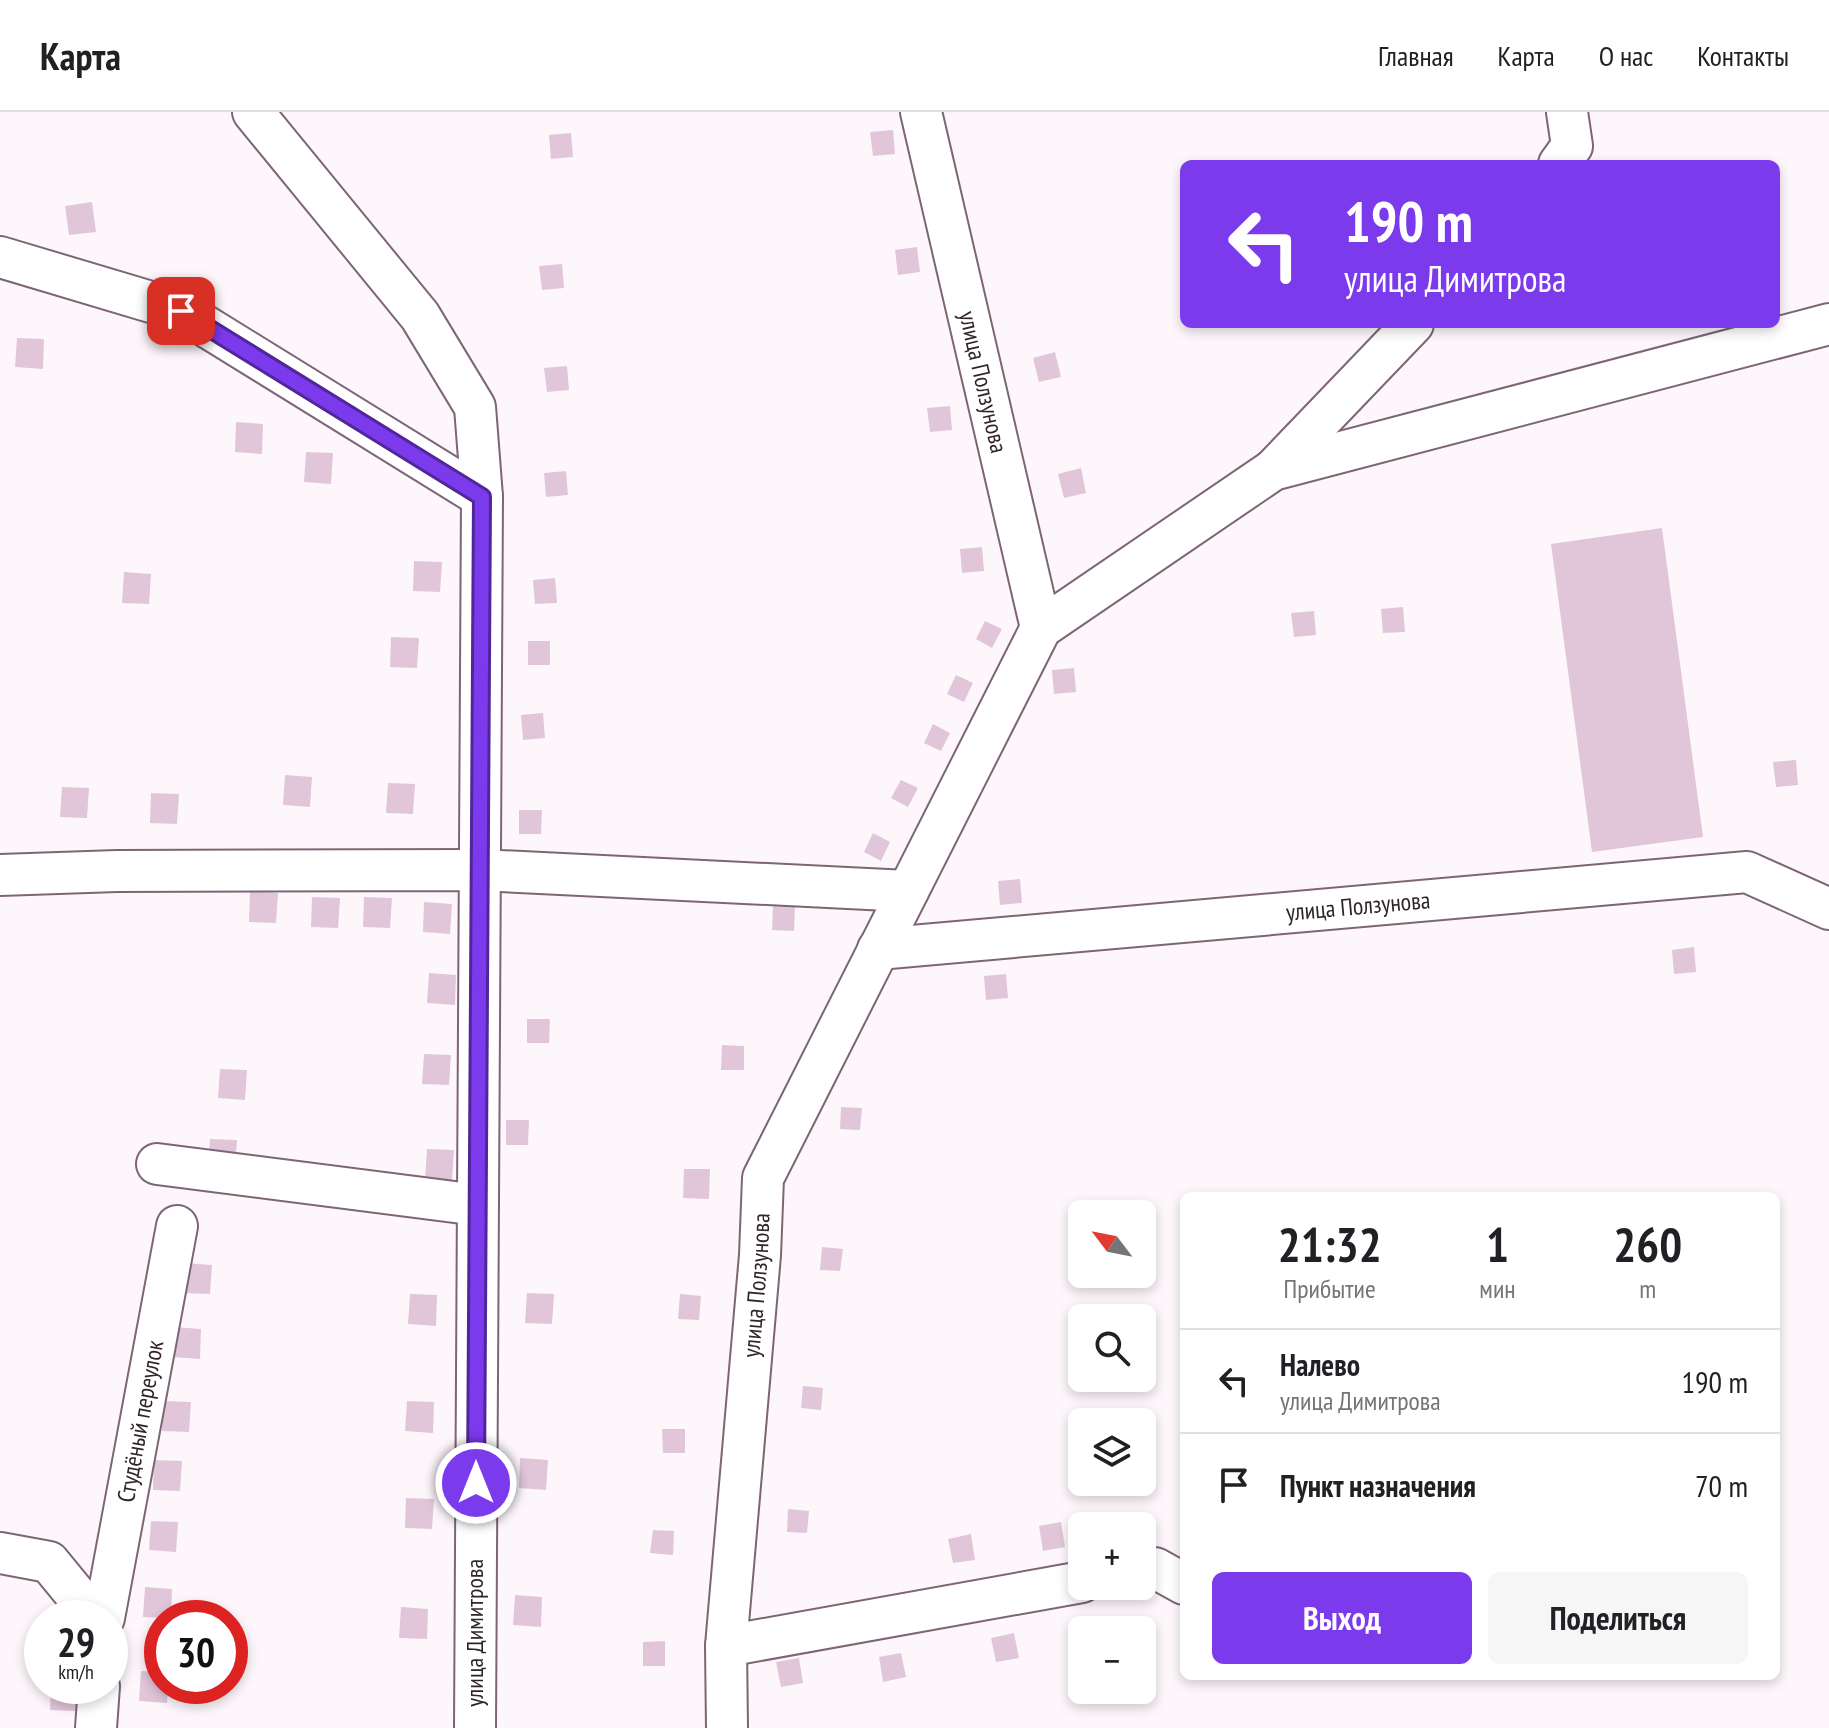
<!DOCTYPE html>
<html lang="ru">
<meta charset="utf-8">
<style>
:root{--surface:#fff;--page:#f6f6f6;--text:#202124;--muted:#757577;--line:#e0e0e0;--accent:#7c3aed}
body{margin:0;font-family:"PT Sans Narrow",sans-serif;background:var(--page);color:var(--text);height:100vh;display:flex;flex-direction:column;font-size:30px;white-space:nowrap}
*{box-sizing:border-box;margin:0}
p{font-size:26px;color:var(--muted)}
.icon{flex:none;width:44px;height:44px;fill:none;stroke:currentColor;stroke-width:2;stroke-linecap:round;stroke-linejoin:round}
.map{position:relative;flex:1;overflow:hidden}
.panel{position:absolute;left:1180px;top:1080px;width:600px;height:488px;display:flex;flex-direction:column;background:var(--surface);border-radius:12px;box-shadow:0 4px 12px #0003}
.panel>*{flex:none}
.banner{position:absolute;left:1180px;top:48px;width:600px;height:168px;border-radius:12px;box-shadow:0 4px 12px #0003;background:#7c3aed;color:#fff;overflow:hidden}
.needle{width:52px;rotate:302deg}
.controls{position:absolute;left:1068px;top:1088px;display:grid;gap:16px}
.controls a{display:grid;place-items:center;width:88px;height:88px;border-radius:12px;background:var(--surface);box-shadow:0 4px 12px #0003;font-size:40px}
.speed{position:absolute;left:24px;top:1488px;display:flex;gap:16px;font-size:40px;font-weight:700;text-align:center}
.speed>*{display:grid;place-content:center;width:104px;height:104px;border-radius:50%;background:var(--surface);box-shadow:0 4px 12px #0003;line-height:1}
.speed small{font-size:20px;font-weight:400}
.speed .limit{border:12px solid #d22;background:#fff;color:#111}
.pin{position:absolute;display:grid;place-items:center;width:68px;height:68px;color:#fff;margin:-34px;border-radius:16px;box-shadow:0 4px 12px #0006}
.me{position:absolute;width:88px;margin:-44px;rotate:0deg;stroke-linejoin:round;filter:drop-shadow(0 0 6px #0008)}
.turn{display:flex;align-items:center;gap:28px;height:168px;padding:0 32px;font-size:36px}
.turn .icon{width:104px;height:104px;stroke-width:2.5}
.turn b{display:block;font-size:56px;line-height:68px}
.eta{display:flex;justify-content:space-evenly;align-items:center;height:136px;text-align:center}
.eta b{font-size:48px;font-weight:600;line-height:56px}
.cta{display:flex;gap:16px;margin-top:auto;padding:16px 32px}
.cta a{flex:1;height:92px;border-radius:12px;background:var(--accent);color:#fff;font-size:32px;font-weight:600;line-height:92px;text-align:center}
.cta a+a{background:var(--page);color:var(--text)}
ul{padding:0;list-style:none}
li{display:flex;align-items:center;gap:24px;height:104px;padding:0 32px;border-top:2px solid var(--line)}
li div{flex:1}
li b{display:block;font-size:30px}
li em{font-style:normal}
header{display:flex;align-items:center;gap:48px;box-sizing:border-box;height:112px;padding:0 40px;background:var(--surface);border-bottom:2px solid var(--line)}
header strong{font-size:38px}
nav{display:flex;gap:44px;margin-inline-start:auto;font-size:28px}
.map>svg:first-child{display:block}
.building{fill:#e1c6da}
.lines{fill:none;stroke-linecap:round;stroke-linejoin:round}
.minor-casing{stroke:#7d6577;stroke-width:44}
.minor{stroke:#fff;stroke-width:40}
.route-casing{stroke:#51269a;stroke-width:20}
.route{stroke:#7c3aed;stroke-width:14}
.labels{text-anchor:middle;stroke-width:7;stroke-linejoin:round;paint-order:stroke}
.street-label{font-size:24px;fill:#2f242c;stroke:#fff}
</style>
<header>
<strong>Карта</strong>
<nav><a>Главная</a><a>Карта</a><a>О нас</a><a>Контакты</a></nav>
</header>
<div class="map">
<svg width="1829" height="1616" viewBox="0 0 1829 1616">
<rect width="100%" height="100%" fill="#fdf7fb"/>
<g class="building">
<path d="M893,18L895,42L873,44L870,20Z"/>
<path d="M571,21L573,45L551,47L549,23Z"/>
<path d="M92,90L96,120L69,123L65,94Z"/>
<path d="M917,135L920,160L898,163L895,138Z"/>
<path d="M562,152L564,176L542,178L539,154Z"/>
<path d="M17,226L44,227L43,257L15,255Z"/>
<path d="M1055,240L1061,265L1039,270L1033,246Z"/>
<path d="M567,254L569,278L547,280L544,256Z"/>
<path d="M950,294L952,318L930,320L927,296Z"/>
<path d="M236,310L263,312L262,342L235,340Z"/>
<path d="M306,340L333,341L331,372L304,370Z"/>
<path d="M1081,356L1086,381L1064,386L1058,362Z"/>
<path d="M566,359L568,383L546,385L544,361Z"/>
<path d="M1662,416L1703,725L1592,740L1551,432Z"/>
<path d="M982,435L984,459L962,461L960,437Z"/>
<path d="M414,449L442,450L440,480L413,479Z"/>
<path d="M124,460L151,462L149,492L122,491Z"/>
<path d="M555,466L557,491L535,492L533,468Z"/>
<path d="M1403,495L1405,520L1383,521L1381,497Z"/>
<path d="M1314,499L1316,523L1294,525L1291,501Z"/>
<path d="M985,509L1002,517L992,536L976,527Z"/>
<path d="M391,525L419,526L417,556L390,555Z"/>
<rect x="528" y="529" width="22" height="24"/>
<path d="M1074,556L1076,580L1054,582L1052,558Z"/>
<path d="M956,563L973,571L964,590L947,582Z"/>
<path d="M543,601L545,626L523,628L521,603Z"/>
<path d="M933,612L950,621L941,639L924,631Z"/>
<path d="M1796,648L1798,673L1776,675L1773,650Z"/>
<path d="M285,663L312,665L310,695L283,693Z"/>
<path d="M901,668L918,676L908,695L891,686Z"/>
<path d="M388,671L415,672L413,702L386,701Z"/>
<path d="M62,675L89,676L87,706L60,705Z"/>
<path d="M151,681L179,682L177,712L150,711Z"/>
<path d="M519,698H542L541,722H519Z"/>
<path d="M873,721L890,730L881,749L864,740Z"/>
<path d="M1020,767L1022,791L1000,793L998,769Z"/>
<path d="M250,779L278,781L276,811L249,810Z"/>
<path d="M312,785L340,786L338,816L311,815Z"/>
<path d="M364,785L392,786L390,816L363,815Z"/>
<path d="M424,790L452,792L450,822L423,820Z"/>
<path d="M773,794H795L794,819L772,818Z"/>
<path d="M1694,835L1696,860L1674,862L1672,838Z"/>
<path d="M429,861L456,863L455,893L427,891Z"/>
<path d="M1006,862L1008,886L986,888L984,864Z"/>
<path d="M527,907H550L549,931H527Z"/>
<path d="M722,933L744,934V958H721Z"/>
<path d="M424,942L451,943L449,973L422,972Z"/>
<path d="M220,957L247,958L245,988L218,986Z"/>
<path d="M841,995L862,996L860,1018L840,1017Z"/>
<path d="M506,1008H529L528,1033H506Z"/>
<path d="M210,1027L237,1028L235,1058L208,1057Z"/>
<path d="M427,1037L454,1038L452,1068L425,1067Z"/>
<path d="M684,1057H710L709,1087L683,1086Z"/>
<path d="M822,1135L843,1137L840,1159L820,1158Z"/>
<path d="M184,1151L212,1153L210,1182L183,1181Z"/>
<path d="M527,1181L554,1182L552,1212L525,1211Z"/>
<path d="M410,1182L437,1183L436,1214L408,1212Z"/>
<path d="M680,1182L701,1184L699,1208L678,1207Z"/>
<path d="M174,1215L201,1217L200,1247L172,1245Z"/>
<path d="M803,1274L823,1276L821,1298L801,1296Z"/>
<path d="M163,1289L191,1290L189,1320L162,1319Z"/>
<path d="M407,1289L434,1290L433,1321L405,1319Z"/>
<path d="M662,1317H685V1341H663Z"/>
<path d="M520,1346L548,1348L546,1378L519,1376Z"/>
<path d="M154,1348L182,1349L180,1379L153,1378Z"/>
<path d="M406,1386L434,1387L432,1417L405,1416Z"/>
<path d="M788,1397L809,1399L807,1421L787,1420Z"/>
<path d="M151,1409L178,1410L176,1440L149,1438Z"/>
<path d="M1061,1410L1065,1435L1043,1439L1039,1414Z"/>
<path d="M653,1418L674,1419L673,1443L650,1441Z"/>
<path d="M971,1422L975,1448L953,1451L948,1427Z"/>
<path d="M145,1475L172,1477L171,1506L143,1505Z"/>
<path d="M515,1483L542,1485L541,1515L513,1513Z"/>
<path d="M401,1495L428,1497L427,1527L399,1526Z"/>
<path d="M1117,1509L1118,1518H1095L1094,1513Z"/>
<path d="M1014,1521L1019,1546L996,1550L991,1526Z"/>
<path d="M665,1529V1554H643V1530Z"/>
<path d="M901,1541L906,1565L883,1570L879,1545Z"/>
<path d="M799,1546L803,1571L781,1575L776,1550Z"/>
<path d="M141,1559L162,1560V1574H168L167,1591L139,1589Z"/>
<path d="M51,1574H78L77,1599L50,1598Z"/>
</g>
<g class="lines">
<g class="minor-casing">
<g id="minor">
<path d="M253,0L420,204L475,295L482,385"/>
<path d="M1559,52L1572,34L1567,0"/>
<path d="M0,145L181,199L482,385L475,1616"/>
<path d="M1273,358L1413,212"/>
<path d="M1041,516L1273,358L1829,212"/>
<path d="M0,763L117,759L480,758L908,779"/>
<path id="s1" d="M878,837L1747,760L1829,797"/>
<path d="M157,1052L478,1093"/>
<path d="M0,1441L49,1450L95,1506"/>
<path d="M1142,1459L1155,1456L1184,1472"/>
<path id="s2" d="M104,1506L177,1114"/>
<path d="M726,1534L1082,1470"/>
<path d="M96,1616L99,1574"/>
<path id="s3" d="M727,1616L726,1534L760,1143L763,1066L1041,516L921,0"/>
</g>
</g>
<use href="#minor" class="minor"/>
</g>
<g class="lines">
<g class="route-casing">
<path id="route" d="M181,199L482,385L476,1371"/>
</g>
<use href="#route" class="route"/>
</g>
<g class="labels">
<g class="street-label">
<text transform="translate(983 270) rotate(77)" y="8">улица Ползунова</text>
<text dy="8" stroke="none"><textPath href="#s1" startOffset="482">улица Ползунова</textPath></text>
<text dy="8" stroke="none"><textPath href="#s3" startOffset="444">улица Ползунова</textPath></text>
<text dy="8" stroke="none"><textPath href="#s2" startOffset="200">Студёный переулок</textPath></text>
<text transform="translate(475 1521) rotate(-90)" y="8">улица Димитрова</text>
</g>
</g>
</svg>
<div class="controls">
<a><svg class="needle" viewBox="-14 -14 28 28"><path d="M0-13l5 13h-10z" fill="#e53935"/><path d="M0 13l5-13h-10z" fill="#757577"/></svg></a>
<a><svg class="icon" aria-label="search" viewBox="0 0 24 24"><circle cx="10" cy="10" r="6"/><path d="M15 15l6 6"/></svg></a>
<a><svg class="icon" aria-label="layers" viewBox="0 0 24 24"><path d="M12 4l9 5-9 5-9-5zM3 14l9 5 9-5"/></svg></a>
<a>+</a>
<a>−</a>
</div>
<div class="speed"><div>29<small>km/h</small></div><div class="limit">30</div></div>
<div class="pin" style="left:181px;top:199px;background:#d93025"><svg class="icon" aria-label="arrive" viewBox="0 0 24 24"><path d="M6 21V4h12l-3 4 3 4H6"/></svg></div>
<svg class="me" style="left:476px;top:1371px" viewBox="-20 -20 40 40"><circle r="17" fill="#7c3aed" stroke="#fff" stroke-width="3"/><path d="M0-11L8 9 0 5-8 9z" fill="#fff"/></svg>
<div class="banner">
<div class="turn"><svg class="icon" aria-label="left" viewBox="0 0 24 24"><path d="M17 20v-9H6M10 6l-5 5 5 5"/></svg><div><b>190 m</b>улица Димитрова</div></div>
</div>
<section class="panel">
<div class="eta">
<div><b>21:32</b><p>Прибытие</p></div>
<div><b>1</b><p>мин</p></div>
<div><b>260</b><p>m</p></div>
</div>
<ul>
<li><svg class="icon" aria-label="left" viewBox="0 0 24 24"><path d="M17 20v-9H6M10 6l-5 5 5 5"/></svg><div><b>Налево</b><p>улица Димитрова</p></div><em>190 m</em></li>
<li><svg class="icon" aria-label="arrive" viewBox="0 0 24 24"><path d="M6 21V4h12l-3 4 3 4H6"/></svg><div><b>Пункт назначения</b></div><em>70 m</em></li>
</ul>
<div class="cta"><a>Выход</a><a>Поделиться</a></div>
</section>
</div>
